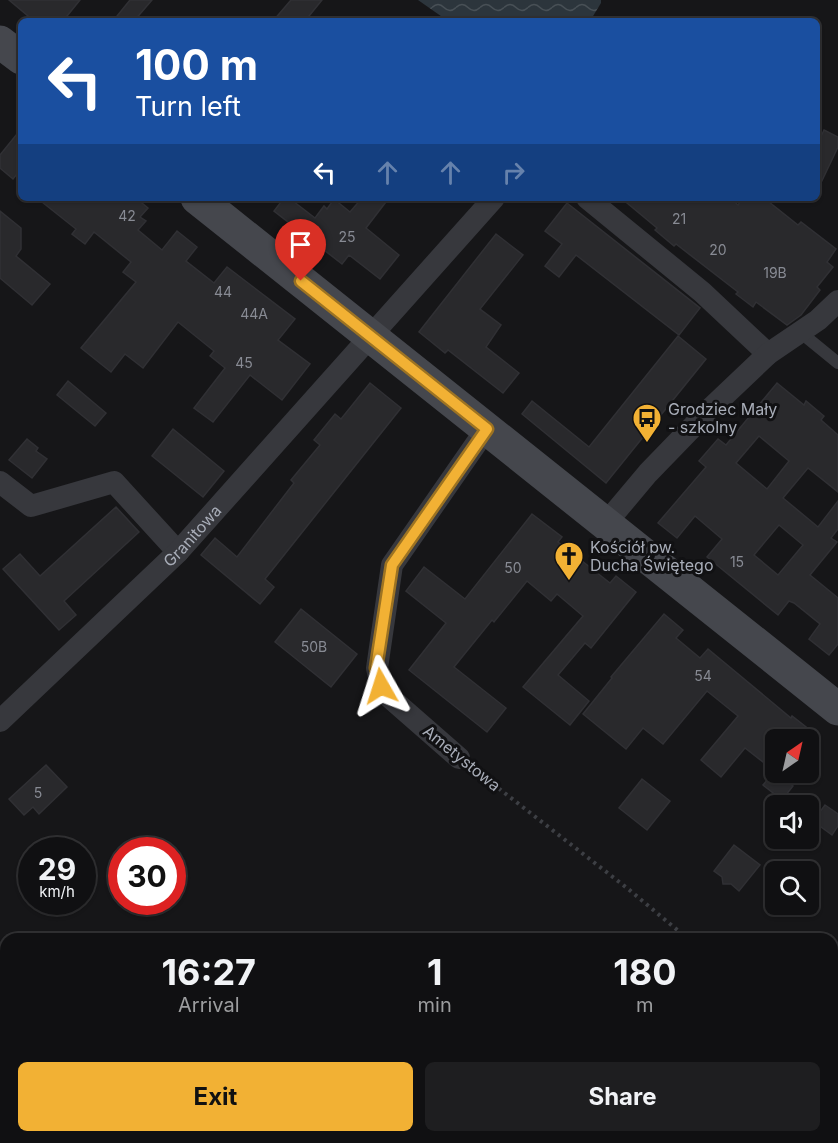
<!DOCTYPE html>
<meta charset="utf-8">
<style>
:root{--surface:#101012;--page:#1e1e20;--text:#f1f3f6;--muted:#9c9d9f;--line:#303032;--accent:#f2b134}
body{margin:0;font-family:Inter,sans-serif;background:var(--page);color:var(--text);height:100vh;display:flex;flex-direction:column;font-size:22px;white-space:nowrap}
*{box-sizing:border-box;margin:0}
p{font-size:20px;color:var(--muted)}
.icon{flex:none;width:33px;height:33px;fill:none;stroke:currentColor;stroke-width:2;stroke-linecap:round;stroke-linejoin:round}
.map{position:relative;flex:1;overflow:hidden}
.details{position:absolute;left:0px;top:933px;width:838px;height:210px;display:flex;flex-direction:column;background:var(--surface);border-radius:18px 18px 0 0;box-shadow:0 2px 4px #0004,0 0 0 2px var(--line)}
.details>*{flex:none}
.top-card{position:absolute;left:18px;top:18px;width:802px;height:183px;border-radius:9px;box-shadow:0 2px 4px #0004,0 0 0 2px var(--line);background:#1a4fa0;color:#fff;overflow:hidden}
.needle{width:39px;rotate:34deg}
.buttons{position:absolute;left:765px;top:729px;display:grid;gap:12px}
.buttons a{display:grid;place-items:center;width:54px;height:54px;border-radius:9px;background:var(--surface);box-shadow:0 2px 4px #0004,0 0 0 2px var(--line);font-size:30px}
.speed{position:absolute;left:18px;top:837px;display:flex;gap:12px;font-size:30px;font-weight:700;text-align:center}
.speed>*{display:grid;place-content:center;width:78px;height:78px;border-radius:50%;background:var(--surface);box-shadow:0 2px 4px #0004,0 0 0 2px var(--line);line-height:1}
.speed small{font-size:15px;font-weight:400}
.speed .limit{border:9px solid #d22;background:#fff;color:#111}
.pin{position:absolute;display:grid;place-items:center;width:51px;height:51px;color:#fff;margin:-62px -26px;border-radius:50% 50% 50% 0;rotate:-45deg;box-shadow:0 0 6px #0007}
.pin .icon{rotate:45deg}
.me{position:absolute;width:66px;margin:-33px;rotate:354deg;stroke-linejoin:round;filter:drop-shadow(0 0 4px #0008)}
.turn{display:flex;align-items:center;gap:21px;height:126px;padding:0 18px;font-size:27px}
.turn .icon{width:78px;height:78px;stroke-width:2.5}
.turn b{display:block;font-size:42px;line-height:51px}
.lanes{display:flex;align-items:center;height:57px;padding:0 18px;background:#0003;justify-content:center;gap:30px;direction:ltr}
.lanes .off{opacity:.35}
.eta{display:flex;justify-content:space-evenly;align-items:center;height:102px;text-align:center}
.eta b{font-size:36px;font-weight:700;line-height:42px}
.cta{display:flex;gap:12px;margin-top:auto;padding:12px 18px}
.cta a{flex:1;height:69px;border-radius:9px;background:var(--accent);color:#111;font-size:24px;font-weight:700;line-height:69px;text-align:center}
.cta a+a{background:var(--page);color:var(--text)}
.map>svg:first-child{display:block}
.water{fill:url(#water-waves)}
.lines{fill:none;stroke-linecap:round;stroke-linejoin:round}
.stream{stroke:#2c353c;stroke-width:6}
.building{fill:#29292c;stroke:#303034;stroke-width:1.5;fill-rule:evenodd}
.path{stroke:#3d3f44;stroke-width:4;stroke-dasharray:3 4.5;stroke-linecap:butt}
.lane{stroke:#37383d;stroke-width:12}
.street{stroke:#37383d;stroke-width:22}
.secondary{stroke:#45474d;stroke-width:33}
.route-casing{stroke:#9d7322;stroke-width:15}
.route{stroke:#f2b134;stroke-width:10}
.labels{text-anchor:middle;stroke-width:6;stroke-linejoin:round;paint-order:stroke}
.number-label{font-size:14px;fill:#888b94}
.poi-label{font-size:16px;fill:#a8adb8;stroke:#111113;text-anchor:start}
.street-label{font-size:16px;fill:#a8adb8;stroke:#111113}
</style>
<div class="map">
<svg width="838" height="1143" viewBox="0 0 838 1143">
<defs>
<pattern id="water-waves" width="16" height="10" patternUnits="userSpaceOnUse" patternTransform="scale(1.5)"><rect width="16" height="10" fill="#2c353c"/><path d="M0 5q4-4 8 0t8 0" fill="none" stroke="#485056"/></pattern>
</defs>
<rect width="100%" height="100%" fill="#161618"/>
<path class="water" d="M418,0H601V3L590,21H448Z"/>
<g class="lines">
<path class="stream" d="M0,1136L7,1143"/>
</g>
<g class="building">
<path d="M9,0H80L63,21H34Z"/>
<path d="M130,0H152L134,21H113Z"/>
<path d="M291,0H322L305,21H273Z"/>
<path d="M21,129V169L13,179L0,168V155Z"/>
<path d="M824,130L838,137V147L818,189V143Z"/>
<path d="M37,198H136L148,208L140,217L146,221L138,230L162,250L177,231L197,247L186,261L214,283L227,267L295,319L278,340L310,364L282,400L250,375L213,422L194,408L225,368L210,356L214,351L178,322L143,368L125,354L111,372L81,348L136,282L123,272L131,262L94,232L85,244L72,234L76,229Z"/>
<path d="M284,198H289L315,218L324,206L327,209L334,199L350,212L362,198H389L366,228L399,255L380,279L349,255L342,264L274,211Z"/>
<path d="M621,198H730L738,205L743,198H764L798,225L801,222L836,249L827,262L833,267L817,287L820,290L801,315L787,325L756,302L753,307L736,294L738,292L676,244L674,246L655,230L657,228Z"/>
<path d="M567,203L700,308L679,335L576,255L559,277L545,266L562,244L545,231Z"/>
<path d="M0,211L21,228V249L16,256L50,284L32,305L0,278Z"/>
<path d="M496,234L523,255L480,309L501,325L486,347L519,373L503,393L448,350L445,353L419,332Z"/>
<path d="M678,336L706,359L606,483L522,414L532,401L589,447Z"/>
<path d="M68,381L106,413L95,426L57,395Z"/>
<path d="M370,383L401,408L265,579L274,587L260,604L201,555L215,538L237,557L294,483L291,480L320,445L314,440L335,414L341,419Z"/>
<path d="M777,383L804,405L806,401L824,416L821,420L838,435V492L808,468L783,498L818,527L838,501V529L831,538L837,542L810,575L838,598V644L829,655L809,639L820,624L794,603L789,601L778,615L707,557L722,539L695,516L677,538L658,523L706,467L699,461L718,439L726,445ZM759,436L789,461L767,489L736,463ZM779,525L803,545L778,575L754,555Z"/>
<path d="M173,429L224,471L203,497L152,456Z"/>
<path d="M27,439L38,448L36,451L47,459L32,478L9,460Z"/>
<path d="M116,507L139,532L64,601L76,615L59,630L3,569L20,554L40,576Z"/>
<path d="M532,514L562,537L558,542L610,583L616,576L636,592L591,648L585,643L558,675L589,701L570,725L523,687L583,616L557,594L551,601L527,581L494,622L492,620L454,667L506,708L487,732L409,670L446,623L406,591L424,567L465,599Z"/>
<path d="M301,609L357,654L331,687L275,642Z"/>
<path d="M664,614L683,630L676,638L700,658L708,649L791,718L792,716L806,727L804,730L816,740H776V772L745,748L721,777L701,760L738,716L707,691L663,744L643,728L626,749L583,714L612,678L611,677Z"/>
<path d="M46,765L67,787L39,814L33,807L24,815L9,799Z"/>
<path d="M774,772H799L790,784L793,786L782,800L763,785Z"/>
<path d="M642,779L670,801L647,830L619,808Z"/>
<path d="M825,805L838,814V826L832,835L813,821Z"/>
<path d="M734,845L760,865L739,891L731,884H723L722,877L714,871Z"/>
</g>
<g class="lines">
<g class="path">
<path d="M475,770L627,888L688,939"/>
<path d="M832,1060L838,1064"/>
</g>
<path class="lane" d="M800,332L838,363"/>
<g class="street">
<path d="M587,198L702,292L768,354"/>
<path d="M0,482L31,506L114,482L178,552"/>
<path d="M606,523L648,473L709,410L768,354L818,320L838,301"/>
<path id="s1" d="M0,721L178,552L494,198"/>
<path d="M459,758L387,695L381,686L377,668L392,565L487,428"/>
</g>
<g class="secondary">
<path d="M0,42L21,58"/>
<path d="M197,198L838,709"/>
</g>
</g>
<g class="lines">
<g class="route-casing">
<path id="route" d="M301,281L487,429L392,565L376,668L381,686"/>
</g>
<use href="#route" class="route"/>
</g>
<defs>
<g id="bus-pin" transform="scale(1.5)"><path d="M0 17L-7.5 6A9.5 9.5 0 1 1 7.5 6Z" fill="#f2b134" stroke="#111113"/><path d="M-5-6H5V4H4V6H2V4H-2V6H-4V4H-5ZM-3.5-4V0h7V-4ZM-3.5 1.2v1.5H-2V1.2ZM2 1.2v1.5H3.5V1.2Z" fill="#111"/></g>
<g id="church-pin" transform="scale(1.5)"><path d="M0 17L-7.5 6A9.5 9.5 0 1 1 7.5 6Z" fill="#f2b134" stroke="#111113"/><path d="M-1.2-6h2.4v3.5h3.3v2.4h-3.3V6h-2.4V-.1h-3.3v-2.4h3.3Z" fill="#111"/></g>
</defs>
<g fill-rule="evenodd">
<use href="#bus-pin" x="647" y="418"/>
<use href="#church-pin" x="569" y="556"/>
</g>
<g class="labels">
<g class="number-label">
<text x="127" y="221">42</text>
<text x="679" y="224">21</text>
<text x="347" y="242">25</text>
<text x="718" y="255">20</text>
<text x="775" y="278">19B</text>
<text x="223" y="297">44</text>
<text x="254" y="319">44A</text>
<text x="244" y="368">45</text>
<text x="737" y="567">15</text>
<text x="513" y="573">50</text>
<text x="314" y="652">50B</text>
<text x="703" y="681">54</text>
<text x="38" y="798">5</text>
</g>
<g class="poi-label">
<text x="668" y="415">Grodziec Mały<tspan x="668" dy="18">- szkolny</tspan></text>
<text x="590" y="553">Kościół pw.<tspan x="590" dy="18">Ducha Świętego</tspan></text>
</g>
<g class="street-label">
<text dy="6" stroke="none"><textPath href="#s1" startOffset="267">Granitowa</textPath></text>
<text transform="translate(462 758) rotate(39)" y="6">Ametystowa</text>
</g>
</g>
</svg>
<div class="buttons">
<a><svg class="needle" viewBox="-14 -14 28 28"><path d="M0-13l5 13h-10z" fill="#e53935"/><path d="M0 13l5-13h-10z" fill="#9c9d9f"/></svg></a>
<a><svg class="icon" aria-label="sound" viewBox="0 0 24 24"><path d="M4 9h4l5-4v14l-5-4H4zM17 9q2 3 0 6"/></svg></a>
<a><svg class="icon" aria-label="search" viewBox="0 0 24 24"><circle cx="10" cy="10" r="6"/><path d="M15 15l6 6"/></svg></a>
</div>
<div class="speed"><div>29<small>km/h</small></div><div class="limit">30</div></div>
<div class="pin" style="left:301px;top:281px;background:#d93025"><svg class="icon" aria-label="arrive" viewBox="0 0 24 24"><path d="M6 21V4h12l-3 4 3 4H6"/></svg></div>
<svg class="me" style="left:381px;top:686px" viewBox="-20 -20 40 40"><path d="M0-17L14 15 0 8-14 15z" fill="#f2b134" stroke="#fff" stroke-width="4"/></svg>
<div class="top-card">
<div class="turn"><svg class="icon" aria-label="left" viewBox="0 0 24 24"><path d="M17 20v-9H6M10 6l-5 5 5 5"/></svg><div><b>100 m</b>Turn left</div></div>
<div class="lanes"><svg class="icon" aria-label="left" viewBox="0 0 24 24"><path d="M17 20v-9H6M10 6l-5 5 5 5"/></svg><svg class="icon off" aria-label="ahead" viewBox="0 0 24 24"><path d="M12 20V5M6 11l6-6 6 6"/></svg><svg class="icon off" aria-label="ahead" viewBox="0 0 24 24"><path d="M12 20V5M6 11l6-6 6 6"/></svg><svg class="icon off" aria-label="right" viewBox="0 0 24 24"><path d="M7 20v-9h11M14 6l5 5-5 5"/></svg></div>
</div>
<section class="details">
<div class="eta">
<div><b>16:27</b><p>Arrival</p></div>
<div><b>1</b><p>min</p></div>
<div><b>180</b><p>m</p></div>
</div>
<div class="cta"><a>Exit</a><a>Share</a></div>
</section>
</div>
